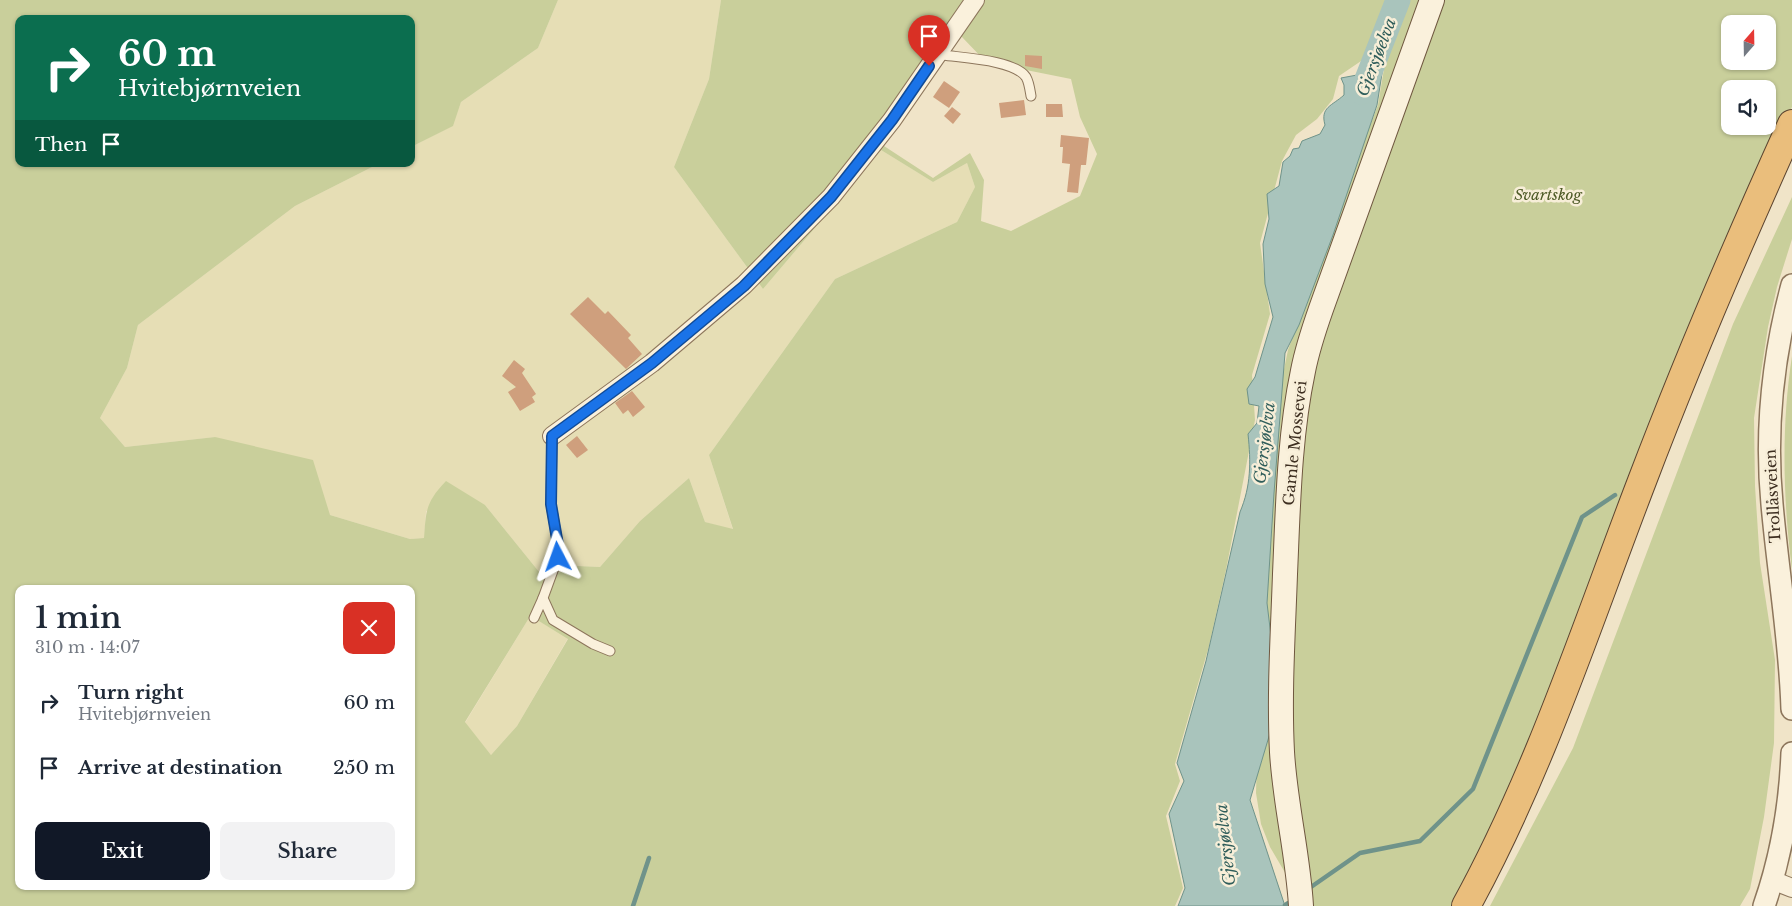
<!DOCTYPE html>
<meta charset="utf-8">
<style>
:root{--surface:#fff;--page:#f2f2f3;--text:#1f2937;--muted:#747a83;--accent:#111827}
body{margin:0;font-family:"Libre Baskerville",serif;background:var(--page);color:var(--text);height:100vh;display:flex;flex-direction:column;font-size:19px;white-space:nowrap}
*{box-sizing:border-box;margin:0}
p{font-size:16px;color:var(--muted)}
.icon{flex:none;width:28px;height:28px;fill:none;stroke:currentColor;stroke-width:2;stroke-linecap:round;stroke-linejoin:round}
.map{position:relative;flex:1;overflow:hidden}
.drawer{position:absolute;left:15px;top:585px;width:400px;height:305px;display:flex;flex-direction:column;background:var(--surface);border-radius:10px;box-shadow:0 1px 4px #0004}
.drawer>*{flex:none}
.banner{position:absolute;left:15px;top:15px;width:400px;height:152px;border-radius:10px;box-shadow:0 1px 4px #0004;background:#0b6e4f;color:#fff;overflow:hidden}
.needle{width:32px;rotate:20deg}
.fabs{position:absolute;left:1721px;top:15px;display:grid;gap:10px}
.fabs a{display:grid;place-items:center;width:55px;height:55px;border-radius:10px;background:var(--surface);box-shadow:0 1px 4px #0004;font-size:25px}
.pin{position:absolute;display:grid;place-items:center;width:42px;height:42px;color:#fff;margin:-51px -21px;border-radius:50% 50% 50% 0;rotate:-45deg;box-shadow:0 0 5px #0007}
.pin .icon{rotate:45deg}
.me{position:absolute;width:55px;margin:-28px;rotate:356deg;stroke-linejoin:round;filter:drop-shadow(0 0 4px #0008)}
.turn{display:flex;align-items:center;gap:18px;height:105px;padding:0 20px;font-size:22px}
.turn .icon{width:65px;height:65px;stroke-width:2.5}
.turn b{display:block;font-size:35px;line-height:42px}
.then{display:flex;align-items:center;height:48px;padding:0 20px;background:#0003;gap:10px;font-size:19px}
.round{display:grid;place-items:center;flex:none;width:52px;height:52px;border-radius:10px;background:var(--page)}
.head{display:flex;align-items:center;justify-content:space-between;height:85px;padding:0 20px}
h1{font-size:30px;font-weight:600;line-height:38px}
.cta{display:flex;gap:10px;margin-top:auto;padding:10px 20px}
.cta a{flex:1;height:58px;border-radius:10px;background:var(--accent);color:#fff;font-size:20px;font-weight:600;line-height:58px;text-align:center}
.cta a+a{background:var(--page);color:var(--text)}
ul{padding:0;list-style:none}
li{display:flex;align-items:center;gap:15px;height:65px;padding:0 20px}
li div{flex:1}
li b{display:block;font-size:19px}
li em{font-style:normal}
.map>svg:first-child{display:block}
.farmland{fill:#e6deb5}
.green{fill:#c9cf9b;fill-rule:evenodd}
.water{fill:#a9c4bc;stroke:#6f938a}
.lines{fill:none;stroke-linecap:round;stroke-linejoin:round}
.stream{stroke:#6f938a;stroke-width:4.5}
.river{stroke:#a9c4bc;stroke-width:25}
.building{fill:#cf9f7d}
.service-casing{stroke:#8d765c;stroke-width:11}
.minor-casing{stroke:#8d765c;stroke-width:20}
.tertiary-casing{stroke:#8d765c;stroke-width:24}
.secondary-casing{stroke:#6f573f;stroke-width:26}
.trunk-casing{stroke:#5b4430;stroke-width:30}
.service{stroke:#faf1dc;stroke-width:9}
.minor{stroke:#faf1dc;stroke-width:18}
.tertiary{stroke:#faf1dc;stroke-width:21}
.secondary{stroke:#faf1dc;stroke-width:24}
.trunk{stroke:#eabe7c;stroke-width:28}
.route-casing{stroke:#114b97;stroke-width:12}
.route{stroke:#1a73e8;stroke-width:9}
.labels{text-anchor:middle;stroke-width:5;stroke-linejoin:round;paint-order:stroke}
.park-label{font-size:15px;font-style:italic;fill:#4d5a26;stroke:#f7eed8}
.street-label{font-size:15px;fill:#3d2e20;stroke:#f7eed8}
.water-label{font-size:16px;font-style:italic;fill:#2f5d5a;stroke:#f7eed8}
</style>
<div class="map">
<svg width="1792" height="906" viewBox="0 0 1792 906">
<rect width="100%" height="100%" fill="#f0e4c8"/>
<g class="farmland">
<path d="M558,0H721L709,79L674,167L763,289L881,150L933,182L967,163L975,187L957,222L835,279L709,455L733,530L705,522L689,478L640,521L600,567L578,566L544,578L485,505L426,511L424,538L410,539L330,515L215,437L125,447L100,418L127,368L138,325L295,206L378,164H411V147L452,126L461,102L538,48Z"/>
<path d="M529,618H534L568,638L517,726L491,755L465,723Z"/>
</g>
<g class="green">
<path d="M0,0H558L538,48L461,102L453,126L411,147V19H19V164H378L295,206L138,325L127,368L100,418L125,447L215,437L313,460L330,515L410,539L424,538C426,510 426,502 446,481L485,505L544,578L578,566L600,567L640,521L689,478L705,522L733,529L709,455L835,279L957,222L975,187L967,163L933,182L881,150L763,289L674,167L709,79L721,0H1792V107L1769,155L1540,736L1454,906H1294L1287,876L1270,847L1261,824L1256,793L1263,546L1278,398L1288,350L1345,189L1378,105L1385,63L1364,59L1339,76L1333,99L1317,119L1296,135L1282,161L1260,243L1270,314L1252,375L1255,420L1226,570L1209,646L1175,764L1180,781L1166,816L1183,888L1175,906H0ZM1730,24H1768V61H1730ZM961,36L986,62L1071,79L1080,117L1097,154L1080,196L1011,231L981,221L984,180L970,153L933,178L884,146ZM1730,89H1768V126H1730ZM19,589H411V886H19ZM529,618H534L568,639L517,726L491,755L465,722Z"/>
<path d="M1792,197V239L1777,287L1768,327L1754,418L1755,486L1760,563L1775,660L1774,743L1764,817L1750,889L1740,906H1490L1573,748L1733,324Z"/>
<path d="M1792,356V570C1783,499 1781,426 1792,356Z"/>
</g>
<path class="water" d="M1374,61L1383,67L1377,105L1333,235L1299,325L1285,353L1274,493L1267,603L1279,703L1250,800L1285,906H1178L1185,888L1169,814L1184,781L1177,763L1206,661L1240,512C1251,486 1251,462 1248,434L1257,423L1259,406L1249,404L1247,389L1255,377L1273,317L1265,284L1263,244L1269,219L1267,194L1279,186L1283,162L1290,156L1293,149L1299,148L1302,141L1320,134L1325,125C1320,107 1332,106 1344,95V85L1341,78L1357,75L1364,67Z"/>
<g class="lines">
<g class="stream">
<path d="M1311,887L1360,853L1420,841L1473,789L1582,517L1615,495"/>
<path d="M1285,905L1288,903"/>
<path d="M633,906L649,858"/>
</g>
<path class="river" d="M1362,92L1398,0"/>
</g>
<g class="building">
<path d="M1025,55L1042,56V69L1025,66Z"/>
<path d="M944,81L960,92L949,108L933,97Z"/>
<path d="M1024,100L1026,115L1001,118L999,103Z"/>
<path d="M1046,104H1062L1063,117H1046Z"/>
<path d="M952,107L961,114L953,124L944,116Z"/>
<path d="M1061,135L1089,138L1086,165H1081L1078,193L1067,192L1070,164L1062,163L1063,147H1060Z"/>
<path d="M588,297L605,314L608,311L631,335L628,338L642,354L626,369L570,314Z"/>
<path d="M514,360L525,369L522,373L536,394L532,397L535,402L520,411L508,392L516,387L502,376Z"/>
<path d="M632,391L645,407L633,417L628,410L623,414L615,403Z"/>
<path d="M577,436L588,450L577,458L566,445Z"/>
</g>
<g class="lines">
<g class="service-casing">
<g id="service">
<path d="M939,53L943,55C964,58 1014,60 1026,77C1029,82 1030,90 1031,96"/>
<path d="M552,436L551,504L558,545V557L543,598L553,620L593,644L610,651"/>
<path d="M534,618L543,598"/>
</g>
</g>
<g class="minor-casing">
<g id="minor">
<path d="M552,436L652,363L744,285L831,197L892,120L975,0"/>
<path d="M1772,880L1792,888"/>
</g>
</g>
<g class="tertiary-casing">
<g id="tertiary">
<path d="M1792,285C1773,356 1765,431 1772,504C1778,573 1790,640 1792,709"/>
<path d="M1764,906C1781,857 1790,805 1792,753"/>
</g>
</g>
<g class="secondary-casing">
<path id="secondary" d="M1301,906C1298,854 1285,804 1282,752C1279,693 1283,633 1285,574C1288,507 1289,437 1303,371C1307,350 1314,329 1321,309L1432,0"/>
</g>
<g class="trunk-casing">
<path id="trunk" d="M1466,906C1540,771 1587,624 1642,481C1688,360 1739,241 1792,124"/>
</g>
<use href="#service" class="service"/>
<use href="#minor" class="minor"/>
<use href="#tertiary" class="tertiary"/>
<use href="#secondary" class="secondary"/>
<use href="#trunk" class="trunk"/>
</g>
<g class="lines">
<g class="route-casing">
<path id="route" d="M558,557V545L551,504L552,436L652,363L744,286L831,197L892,120L929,66"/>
</g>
<use href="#route" class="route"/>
</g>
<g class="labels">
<g class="park-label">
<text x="1548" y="200">Svartskog</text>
</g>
<g class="street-label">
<text transform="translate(1295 443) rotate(-84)" y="5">Gamle Mossevei</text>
<text transform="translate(1773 496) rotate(-93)" y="5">Trollåsveien</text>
</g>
<g class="water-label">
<text transform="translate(1376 57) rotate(-69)" y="6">Gjersjøelva</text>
<text transform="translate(1264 443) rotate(-83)" y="6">Gjersjøelva</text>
<text transform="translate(1225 845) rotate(-96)" y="6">Gjersjøelva</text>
</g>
</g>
</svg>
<div class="fabs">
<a><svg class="needle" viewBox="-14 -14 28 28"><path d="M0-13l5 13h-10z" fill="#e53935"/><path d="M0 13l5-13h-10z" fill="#747a83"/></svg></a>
<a><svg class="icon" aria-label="sound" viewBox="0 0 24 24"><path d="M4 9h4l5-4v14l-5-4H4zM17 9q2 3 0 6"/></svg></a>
</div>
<div class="pin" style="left:929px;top:66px;background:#d93025"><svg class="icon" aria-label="arrive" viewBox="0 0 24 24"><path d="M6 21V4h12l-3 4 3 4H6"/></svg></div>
<svg class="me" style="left:558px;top:557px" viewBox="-20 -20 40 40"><path d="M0-17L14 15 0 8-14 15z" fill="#1a73e8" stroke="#fff" stroke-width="4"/></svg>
<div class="banner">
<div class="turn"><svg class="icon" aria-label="right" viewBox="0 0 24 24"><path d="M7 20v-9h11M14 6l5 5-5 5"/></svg><div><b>60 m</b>Hvitebjørnveien</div></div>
<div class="then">Then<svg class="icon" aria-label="arrive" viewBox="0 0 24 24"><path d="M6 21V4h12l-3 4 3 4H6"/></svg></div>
</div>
<section class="drawer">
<div class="head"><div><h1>1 min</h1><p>310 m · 14:07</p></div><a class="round" style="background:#d93025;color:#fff"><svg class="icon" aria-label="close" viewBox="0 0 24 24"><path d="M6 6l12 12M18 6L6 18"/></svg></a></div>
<ul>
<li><svg class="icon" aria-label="right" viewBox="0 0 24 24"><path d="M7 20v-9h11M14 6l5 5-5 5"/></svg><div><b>Turn right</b><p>Hvitebjørnveien</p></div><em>60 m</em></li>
<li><svg class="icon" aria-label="arrive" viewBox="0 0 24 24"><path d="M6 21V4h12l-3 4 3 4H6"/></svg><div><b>Arrive at destination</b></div><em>250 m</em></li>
</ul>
<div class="cta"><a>Exit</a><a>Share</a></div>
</section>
</div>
